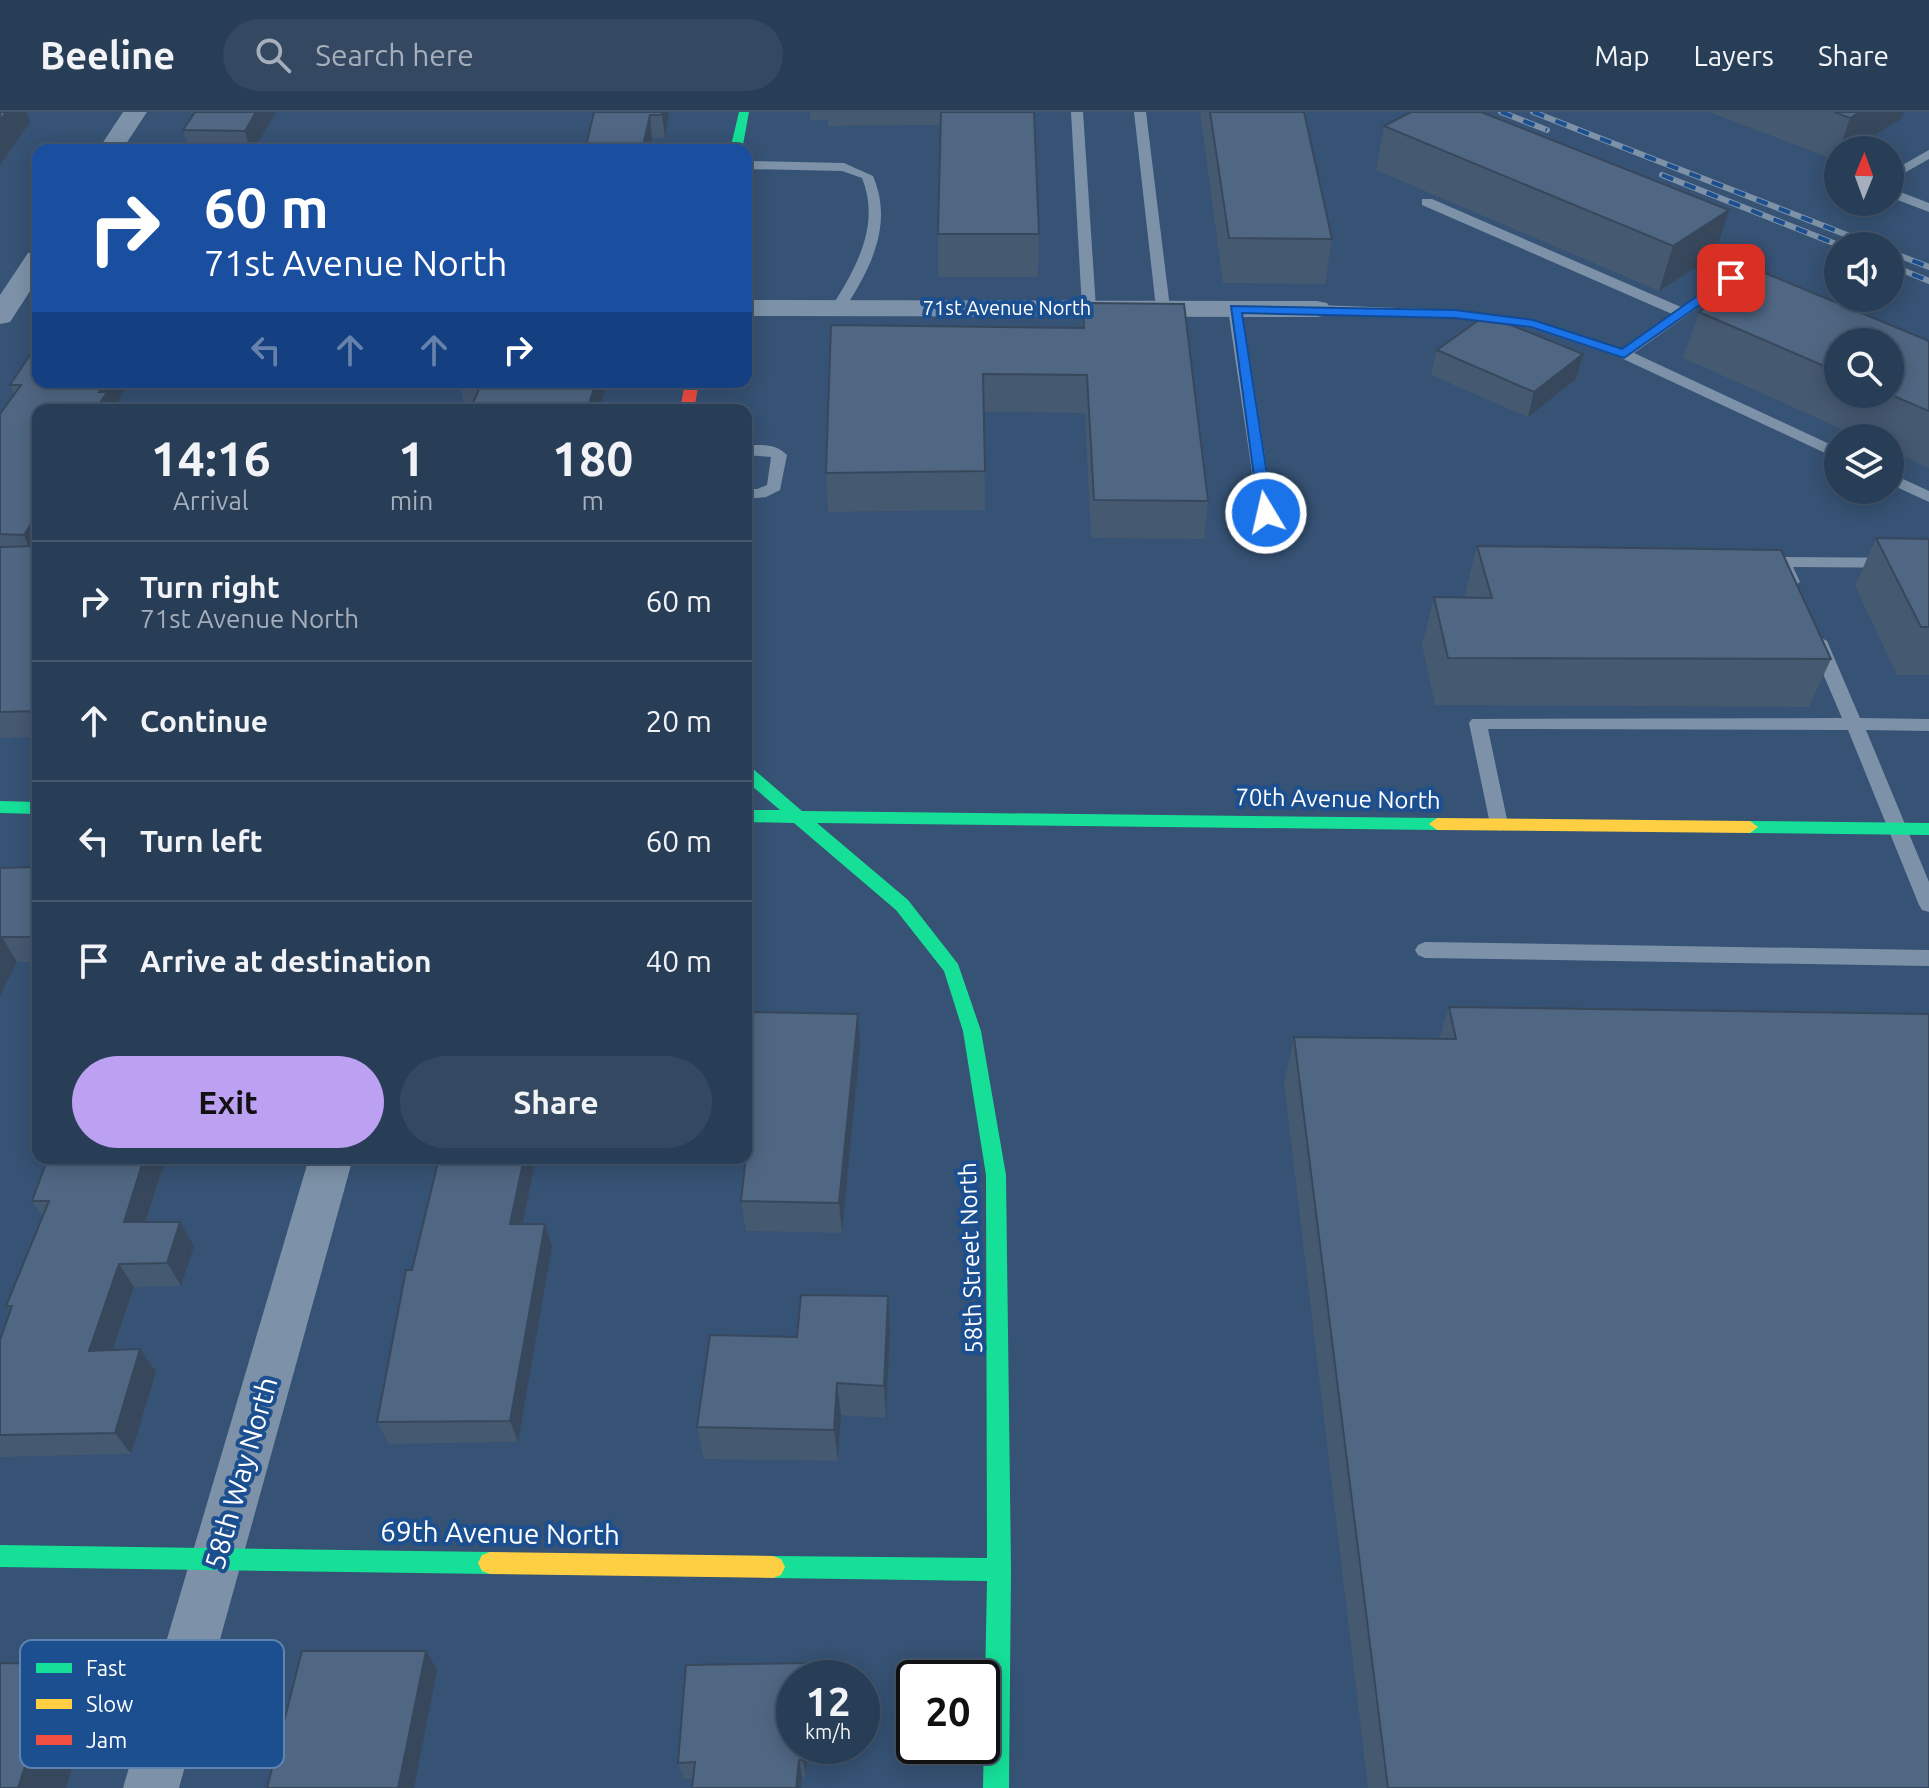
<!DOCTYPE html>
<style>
:root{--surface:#283e57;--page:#344961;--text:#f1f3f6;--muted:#a5aeba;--line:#44576d;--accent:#bca0f2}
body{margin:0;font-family:Ubuntu,sans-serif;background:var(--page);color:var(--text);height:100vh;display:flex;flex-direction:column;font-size:30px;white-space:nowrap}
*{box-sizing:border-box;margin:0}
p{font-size:26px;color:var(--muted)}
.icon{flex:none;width:44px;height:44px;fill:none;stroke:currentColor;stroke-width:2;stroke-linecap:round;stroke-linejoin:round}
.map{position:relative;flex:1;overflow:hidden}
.drawer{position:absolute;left:32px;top:292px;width:720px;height:760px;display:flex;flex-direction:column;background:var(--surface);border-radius:16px;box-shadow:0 4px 20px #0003,0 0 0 2px var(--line)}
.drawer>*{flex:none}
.banner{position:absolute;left:32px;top:32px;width:720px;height:244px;border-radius:16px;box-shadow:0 4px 20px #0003,0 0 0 2px var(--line);background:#1a4fa0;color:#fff;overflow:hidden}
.needle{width:52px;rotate:1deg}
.tools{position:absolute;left:1824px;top:24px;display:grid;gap:16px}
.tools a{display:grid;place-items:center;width:80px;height:80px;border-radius:50%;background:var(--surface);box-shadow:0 4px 20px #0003,0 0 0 2px var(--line);font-size:40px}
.speed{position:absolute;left:776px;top:1548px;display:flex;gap:16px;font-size:40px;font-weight:700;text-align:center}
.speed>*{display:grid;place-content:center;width:104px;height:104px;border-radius:50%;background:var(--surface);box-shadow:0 4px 20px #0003,0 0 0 2px var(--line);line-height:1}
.speed small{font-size:20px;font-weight:400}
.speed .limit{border:4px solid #111;border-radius:12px;background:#fff;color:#111}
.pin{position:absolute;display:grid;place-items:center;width:68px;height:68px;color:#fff;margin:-34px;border-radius:16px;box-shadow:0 4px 12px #0006}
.me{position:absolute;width:88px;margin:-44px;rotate:351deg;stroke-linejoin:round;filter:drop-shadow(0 0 6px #0008)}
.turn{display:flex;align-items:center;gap:28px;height:168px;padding:0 40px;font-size:36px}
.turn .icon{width:104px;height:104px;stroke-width:2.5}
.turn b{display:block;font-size:56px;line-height:68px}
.lanes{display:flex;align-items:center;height:76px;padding:0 40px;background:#0003;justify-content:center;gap:40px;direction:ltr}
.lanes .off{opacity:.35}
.eta{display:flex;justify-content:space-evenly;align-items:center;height:136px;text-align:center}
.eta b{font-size:48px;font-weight:700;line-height:56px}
.button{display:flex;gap:16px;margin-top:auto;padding:16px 40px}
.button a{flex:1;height:92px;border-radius:48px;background:var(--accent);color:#111;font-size:32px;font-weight:700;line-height:92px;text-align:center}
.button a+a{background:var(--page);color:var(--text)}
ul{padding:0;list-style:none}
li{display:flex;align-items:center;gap:24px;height:120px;padding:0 40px;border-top:2px solid var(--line)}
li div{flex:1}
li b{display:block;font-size:30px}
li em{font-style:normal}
header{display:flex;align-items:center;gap:48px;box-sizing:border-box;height:112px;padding:0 40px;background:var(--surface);border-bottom:2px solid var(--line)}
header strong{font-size:38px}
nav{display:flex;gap:44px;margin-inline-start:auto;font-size:28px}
.search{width:560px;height:72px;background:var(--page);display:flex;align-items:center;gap:20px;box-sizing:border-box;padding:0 28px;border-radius:44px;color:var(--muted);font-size:30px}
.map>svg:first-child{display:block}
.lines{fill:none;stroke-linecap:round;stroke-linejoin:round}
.lane{fill:#7d92a8;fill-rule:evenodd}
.street{fill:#7d92a8;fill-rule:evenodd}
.fast{fill:#16e098;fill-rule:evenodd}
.slow{fill:#ffcf43;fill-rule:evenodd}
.jam{fill:#f24e42;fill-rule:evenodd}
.rail-casing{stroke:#7e92a7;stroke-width:6}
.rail{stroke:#1b4f8f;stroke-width:4;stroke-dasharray:12;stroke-linecap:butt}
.wall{fill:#455971;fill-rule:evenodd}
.shaded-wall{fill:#38485c}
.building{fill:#506783;stroke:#38485c;stroke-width:2}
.route{fill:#1a73e8;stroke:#114b97;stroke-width:2}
.labels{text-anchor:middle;stroke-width:8;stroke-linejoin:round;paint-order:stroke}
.far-street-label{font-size:20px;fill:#fff;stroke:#1b4f8f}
.street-label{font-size:24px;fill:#fff;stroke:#1b4f8f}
.near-street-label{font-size:28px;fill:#fff;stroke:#1b4f8f}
.key{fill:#1b4f8f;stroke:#5f84b1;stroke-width:2}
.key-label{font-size:22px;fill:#fff}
</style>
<header>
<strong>Beeline</strong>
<div class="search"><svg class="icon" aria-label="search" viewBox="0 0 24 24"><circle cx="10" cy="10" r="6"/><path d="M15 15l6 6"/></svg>Search here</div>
<nav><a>Map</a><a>Layers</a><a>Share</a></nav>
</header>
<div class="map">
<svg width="1929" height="1676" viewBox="0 0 1929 1676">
<rect width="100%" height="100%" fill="#365274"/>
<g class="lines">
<g class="lane">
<path d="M1071,0H1083L1096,196L1089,200L1082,196Z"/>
<path d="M1134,0H1146L1170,196L1163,200L1156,196Z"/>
<path d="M1929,38V47L1890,69V60Z"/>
<path d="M746,49L844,51L873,64C894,113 870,158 843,199L831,196C856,156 881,113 862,66L842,59L746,57Z"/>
<path d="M1890,76L1929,91V100L1890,85Z"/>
<path d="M1422,87H1432L1681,195L1731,162L1772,178V184L1767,185L1732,171L1634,241L1838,336V347L1619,245L1531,216L1455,206L1312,200L1310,197L1317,193L1455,198L1533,208L1622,237L1672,202L1422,93Z"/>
<path d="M1235,193L1242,197L1274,401L1266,406L1258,401L1228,197Z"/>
<path d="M746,333C761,333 775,331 787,343L780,378L766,385L746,387V377H757L767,373L771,345L746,343Z"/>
<path d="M1890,361L1929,379V390L1890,372Z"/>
<path d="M1783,445L1929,446V456L1793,455L1800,470L1792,475L1786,474L1775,450Z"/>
<path d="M1818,524L1827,529L1860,606L1929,607V619L1866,618L1929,770V800L1922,798L1919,793L1848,618L1488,617L1508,712L1499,719L1490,712L1469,611L1472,607L1842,606L1809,529Z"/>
<path d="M1425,830L1929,838V854L1425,846L1418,843L1415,838L1418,833Z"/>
</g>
<g class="street">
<path d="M123,0H147L122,38H98Z"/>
<path d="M38,139V167L10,210L0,212V183L28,141Z"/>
<path d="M746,188L1317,189L1327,191L1331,197L1327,203L1317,205L746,204Z"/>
<path d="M309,1046H353L179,1676H123Z"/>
</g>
<g class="fast">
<path d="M739,0H749L742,38H730Z"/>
<path d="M746,654L752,656L802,699L1437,706L1445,712L1437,718L817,711L908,788L958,852L981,919L1006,1063L1011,1458L1009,1676H983L987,1469L773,1466L765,1463L761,1455L765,1447L773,1444L987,1446L986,1063L963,919L944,859L896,798L794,711L746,710V698H780L746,669Z"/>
<path d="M0,689L38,690V702L0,701Z"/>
<path d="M1750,709L1929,711V723L1750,721L1742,715Z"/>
<path d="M0,1433L490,1440L498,1443L502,1451L498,1459L490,1462L0,1455Z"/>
</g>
<g class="slow">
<path d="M1437,706L1750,709L1758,715L1750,721L1437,718L1429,712Z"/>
<path d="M490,1440L773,1444L781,1447L785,1455L781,1463L773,1466L490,1462L482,1459L478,1451L482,1443Z"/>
</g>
<path class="jam" d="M685,270H699L694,298H680Z"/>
<g class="rail-casing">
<g id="rail">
<path d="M1501,0L1547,18"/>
<path d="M1533,0L1875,134"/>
<path d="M1662,63L1841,134"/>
<path d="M1890,140L1929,155"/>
<path d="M1890,153L1929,169"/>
</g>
</g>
<use href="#rail" class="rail"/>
</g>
<g class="wall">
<path d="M276,0L254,38H189L183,18Z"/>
<path d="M594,0H669L665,26H652L650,38H585Z"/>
<path d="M810,0H1034L1039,122L1038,165H938V122L941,13L828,14V8H810Z"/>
<path d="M1200,0H1304L1332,127L1325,172L1223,171Z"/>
<path d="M1709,0H1904L1901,7L1851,38H1838V46L1835,48Z"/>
<path d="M1384,14L1715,143L1659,179L1376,58Z"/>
<path d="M1083,191L1208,389L1204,427L1091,426L1085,301L984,300L985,398L828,400L826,361L831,213L1081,216Z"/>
<path d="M1699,200L1929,229V356L1890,338V326H1862L1683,246ZM1838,230L1890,282H1838Z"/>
<path d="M1437,238L1576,267L1528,305L1431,263Z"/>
<path d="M38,270H129L114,297V298H38V625L0,626V302L14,283L10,273Z"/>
<path d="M608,270L599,298H470L471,296H465L460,272Z"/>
<path d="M1876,426L1929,427V563H1897L1855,474Z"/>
<path d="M1477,434L1831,547L1809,595L1435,593L1422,533L1434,485L1466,486L1465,482Z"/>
<path d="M38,755V850H17L0,884V756Z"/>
<path d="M1449,895L1929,1676H1368L1284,971L1294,925L1439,927Z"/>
<path d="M746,900L860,934L842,1121L746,1119L741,1089L750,1014H746Z"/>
<path d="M166,1046L146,1110L194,1134L181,1174L134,1175L113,1238L140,1237L156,1260L131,1342L0,1345V1228L11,1199L6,1194L43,1105L32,1089Z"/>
<path d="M439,1046H536L523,1112L552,1135L518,1330L389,1332L377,1310L412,1158Z"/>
<path d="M888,1184L890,1217L886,1306L841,1303L838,1349L704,1347L697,1315L797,1225Z"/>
<path d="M807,1634L806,1665H802L801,1676H692L693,1667H684L678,1651Z"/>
</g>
<g class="shaded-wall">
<path d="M3,0H26L30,10L0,53V9Z"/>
<path d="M256,0H276L254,38H250L245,19Z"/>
<path d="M662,0H669L665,26L662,3Z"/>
<path d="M1860,0H1904L1901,7L1851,38H1839L1850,6Z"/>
<path d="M650,3L652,26L650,38H642Z"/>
<path d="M1729,98L1715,143L1659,179L1673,134Z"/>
<path d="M1583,242L1576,267L1528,305L1534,280Z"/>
<path d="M105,270H129L114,297V298H96L99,280Z"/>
<path d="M596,270H608L599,298H587Z"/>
<path d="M38,401V444L35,449L24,423Z"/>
<path d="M2,825L17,850L0,884V829Z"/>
<path d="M858,902L860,934L842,1121L839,1091Z"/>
<path d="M144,1046H166L138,1133L124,1110Z"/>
<path d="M524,1046H536L518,1135L510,1112Z"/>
<path d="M180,1110L194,1134L181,1174L167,1151Z"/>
<path d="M545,1112L552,1135L518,1330L510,1309Z"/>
<path d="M119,1152L134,1175L105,1261L89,1239Z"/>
<path d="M888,1184L890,1217L886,1306L884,1274Z"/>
<path d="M140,1237L156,1260L131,1342L115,1321Z"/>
<path d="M837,1271L841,1303L838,1349L834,1318Z"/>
<path d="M426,1539L437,1558L414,1676H398Z"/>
<path d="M58,1552L93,1586L66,1676H18Z"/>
<path d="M803,1634H807L806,1665L803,1648Z"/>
<path d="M799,1648L802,1665L801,1676H796Z"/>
</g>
<g class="building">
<path d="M0,0H6L0,9Z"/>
<path d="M195,0H256L245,19L183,18Z"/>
<path d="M594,0H662V3H650L642,38H585Z"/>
<path d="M941,0H1034L1039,122H938Z"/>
<path d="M1210,0H1304L1332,127L1229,126Z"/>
<path d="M1411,0H1481L1729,98L1673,134L1384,14Z"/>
<path d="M1834,0H1860L1850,6Z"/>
<path d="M1760,159L1929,229V299L1889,282H1890V230H1838V260L1699,200Z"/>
<path d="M1083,191L1184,192L1208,389L1094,388L1087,263L983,262L985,359L826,361L831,213L1084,216Z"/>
<path d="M1486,203L1583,242L1534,280L1437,238Z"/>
<path d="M38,231V270H105L99,280H107L96,298H38V401L24,423L0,422V302L21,273H10Z"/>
<path d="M460,270H596L587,298H470L481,272H460Z"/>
<path d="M1876,426L1929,427V515H1921Z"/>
<path d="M38,434V599L0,600V435Z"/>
<path d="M1477,434L1781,438L1831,547L1448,546L1434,485L1492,486Z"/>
<path d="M38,755V825H2L0,829V756Z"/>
<path d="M1449,895L1929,902V1676H1388L1294,925L1456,927Z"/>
<path d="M746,900L858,902L839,1091L741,1089L753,983H746Z"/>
<path d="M48,1046H144L124,1110H180L167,1151L119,1152L89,1239L140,1237L115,1321L0,1323V1228L12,1194H6L49,1089H32Z"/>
<path d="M439,1046H524L510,1112H545L510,1309L377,1310L406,1158H412Z"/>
<path d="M801,1183L888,1184L884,1274L837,1271L834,1318L697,1315L710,1223L797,1225Z"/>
<path d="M302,1539H426L398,1676H267Z"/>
<path d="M0,1551L58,1552L18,1676H0Z"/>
<path d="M807,1551L806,1566H794V1634H803V1648H799L796,1676H692L695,1650L678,1651L686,1553Z"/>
</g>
<path class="route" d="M1727,163L1738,166L1624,246L1531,215L1455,206L1242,201L1273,401L1266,405L1259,401L1231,194L1455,198L1533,208L1622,237Z"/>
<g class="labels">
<g class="far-street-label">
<text x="1007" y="203">71st Avenue North</text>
</g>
<g class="street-label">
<text transform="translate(1338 687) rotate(1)" y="8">70th Avenue North</text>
<text transform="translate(971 1146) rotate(-92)" y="8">58th Street North</text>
</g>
<g class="near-street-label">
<text transform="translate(241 1361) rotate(-74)" y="10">58th Way North</text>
<text transform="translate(500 1421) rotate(1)" y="10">69th Avenue North</text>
</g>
</g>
<rect x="20" y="1528" width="264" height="128" rx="12" class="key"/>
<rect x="36" y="1551" width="36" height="10" fill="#16e098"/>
<rect x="36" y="1587" width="36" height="10" fill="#ffcf43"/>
<rect x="36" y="1623" width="36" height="10" fill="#f24e42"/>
<g class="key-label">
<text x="86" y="1564">Fast</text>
<text x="86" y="1600">Slow</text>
<text x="86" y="1636">Jam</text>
</g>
</svg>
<div class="tools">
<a><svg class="needle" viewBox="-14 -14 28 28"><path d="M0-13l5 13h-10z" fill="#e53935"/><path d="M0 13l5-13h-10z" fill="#a5aeba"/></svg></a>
<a><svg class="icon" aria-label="sound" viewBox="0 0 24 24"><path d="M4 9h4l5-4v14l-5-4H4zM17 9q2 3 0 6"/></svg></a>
<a><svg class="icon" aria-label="search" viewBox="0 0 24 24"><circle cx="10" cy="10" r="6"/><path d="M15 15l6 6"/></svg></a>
<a><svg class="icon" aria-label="layers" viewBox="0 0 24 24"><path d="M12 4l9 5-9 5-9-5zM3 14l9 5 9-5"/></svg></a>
</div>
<div class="speed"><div>12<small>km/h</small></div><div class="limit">20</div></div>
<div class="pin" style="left:1731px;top:166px;background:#d93025"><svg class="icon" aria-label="arrive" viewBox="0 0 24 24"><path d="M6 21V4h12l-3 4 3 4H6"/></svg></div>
<svg class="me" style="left:1266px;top:401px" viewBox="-20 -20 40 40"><circle r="17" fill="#1a73e8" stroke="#fff" stroke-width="3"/><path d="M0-11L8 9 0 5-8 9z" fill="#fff"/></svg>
<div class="banner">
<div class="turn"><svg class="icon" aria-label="right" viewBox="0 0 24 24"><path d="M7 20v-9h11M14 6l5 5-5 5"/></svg><div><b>60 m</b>71st Avenue North</div></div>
<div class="lanes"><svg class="icon off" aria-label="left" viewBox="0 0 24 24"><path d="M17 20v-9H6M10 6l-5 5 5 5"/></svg><svg class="icon off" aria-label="ahead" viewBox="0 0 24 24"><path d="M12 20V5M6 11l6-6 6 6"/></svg><svg class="icon off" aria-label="ahead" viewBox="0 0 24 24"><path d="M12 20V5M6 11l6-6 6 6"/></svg><svg class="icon" aria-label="right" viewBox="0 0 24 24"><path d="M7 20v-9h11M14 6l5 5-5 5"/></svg></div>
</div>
<section class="drawer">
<div class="eta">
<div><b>14:16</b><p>Arrival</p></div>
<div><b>1</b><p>min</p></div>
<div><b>180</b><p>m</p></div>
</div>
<ul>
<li><svg class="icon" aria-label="right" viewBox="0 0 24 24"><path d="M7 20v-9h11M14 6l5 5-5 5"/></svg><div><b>Turn right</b><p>71st Avenue North</p></div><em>60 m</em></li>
<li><svg class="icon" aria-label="ahead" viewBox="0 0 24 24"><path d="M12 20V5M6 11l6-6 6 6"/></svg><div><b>Continue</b></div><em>20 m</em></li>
<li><svg class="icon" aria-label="left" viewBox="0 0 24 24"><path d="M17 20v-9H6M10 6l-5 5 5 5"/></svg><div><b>Turn left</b></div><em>60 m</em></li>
<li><svg class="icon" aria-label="arrive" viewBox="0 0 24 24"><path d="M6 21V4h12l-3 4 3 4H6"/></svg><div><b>Arrive at destination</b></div><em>40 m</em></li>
</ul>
<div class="button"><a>Exit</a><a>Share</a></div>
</section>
</div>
